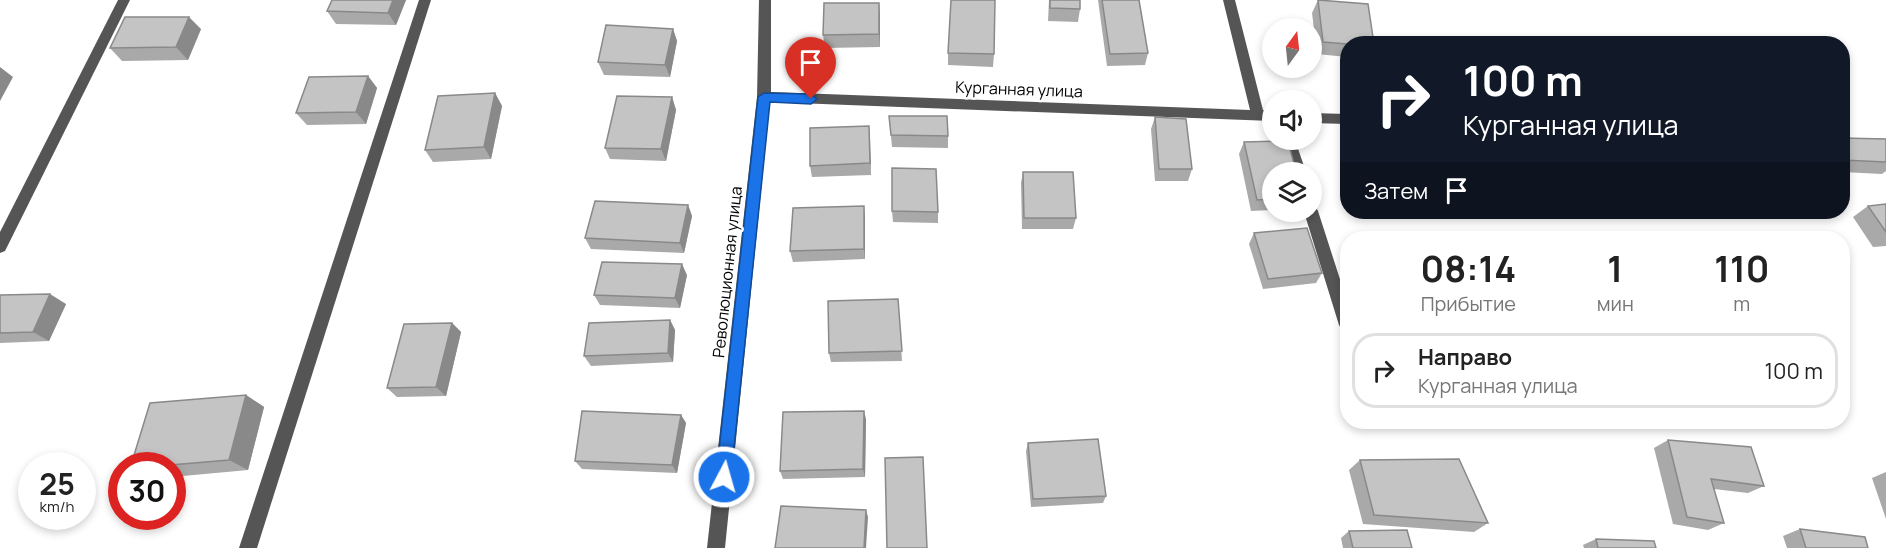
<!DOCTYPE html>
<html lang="ru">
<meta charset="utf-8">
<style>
:root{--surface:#fff;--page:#f2f2f2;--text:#222;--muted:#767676;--line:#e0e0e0}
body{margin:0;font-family:Manrope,sans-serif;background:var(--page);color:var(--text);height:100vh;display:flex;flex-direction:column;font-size:22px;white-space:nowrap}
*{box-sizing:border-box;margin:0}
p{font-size:20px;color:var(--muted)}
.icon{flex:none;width:33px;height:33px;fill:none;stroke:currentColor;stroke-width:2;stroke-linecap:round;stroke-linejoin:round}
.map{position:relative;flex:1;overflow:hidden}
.side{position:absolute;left:1340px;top:231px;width:510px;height:198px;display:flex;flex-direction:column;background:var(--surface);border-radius:24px;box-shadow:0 3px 9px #0003}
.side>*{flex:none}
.top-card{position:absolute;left:1340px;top:36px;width:510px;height:183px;border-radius:24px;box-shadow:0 3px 9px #0003;background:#111827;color:#fff;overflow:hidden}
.needle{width:39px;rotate:15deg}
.fabs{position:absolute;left:1262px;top:18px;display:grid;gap:12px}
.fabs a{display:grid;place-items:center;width:60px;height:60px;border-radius:50%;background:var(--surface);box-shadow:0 3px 9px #0003;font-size:30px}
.speed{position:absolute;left:18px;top:452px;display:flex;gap:12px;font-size:30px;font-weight:700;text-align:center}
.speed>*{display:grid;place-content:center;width:78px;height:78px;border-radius:50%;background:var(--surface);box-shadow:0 3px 9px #0003;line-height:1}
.speed small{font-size:15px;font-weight:400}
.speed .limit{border:9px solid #d22;background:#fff;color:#111}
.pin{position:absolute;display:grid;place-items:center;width:51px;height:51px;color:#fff;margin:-62px -26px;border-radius:50% 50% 50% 0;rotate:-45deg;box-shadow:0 0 6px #0007}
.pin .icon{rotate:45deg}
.me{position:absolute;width:66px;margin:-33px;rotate:6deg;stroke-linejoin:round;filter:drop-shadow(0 0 4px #0008)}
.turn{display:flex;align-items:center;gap:21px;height:126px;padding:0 24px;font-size:27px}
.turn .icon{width:78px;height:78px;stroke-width:2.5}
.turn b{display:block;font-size:42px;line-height:51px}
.then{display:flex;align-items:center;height:57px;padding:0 24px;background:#0003;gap:12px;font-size:22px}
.eta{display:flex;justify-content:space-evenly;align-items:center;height:102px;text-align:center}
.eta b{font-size:36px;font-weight:700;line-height:42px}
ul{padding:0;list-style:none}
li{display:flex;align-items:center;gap:18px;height:75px;margin:0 12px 9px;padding:0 12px;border:3px solid var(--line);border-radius:24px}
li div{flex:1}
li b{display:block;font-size:22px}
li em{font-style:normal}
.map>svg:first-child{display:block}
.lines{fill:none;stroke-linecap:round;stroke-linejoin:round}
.minor{fill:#555;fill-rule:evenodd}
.wall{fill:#a9a9a9}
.shaded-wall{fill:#898989}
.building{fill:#c4c4c4;stroke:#898989;stroke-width:1.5}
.route{fill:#1a73e8;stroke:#114b97;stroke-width:1.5}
.labels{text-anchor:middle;stroke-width:5;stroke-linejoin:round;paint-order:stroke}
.street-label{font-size:16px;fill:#000;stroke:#fff}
</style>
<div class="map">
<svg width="1886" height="548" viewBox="0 0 1886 548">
<rect width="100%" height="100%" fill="#fff"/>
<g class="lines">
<g class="minor">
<path d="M118,0H130L5,251L0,253V232Z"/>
<path d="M419,0H431L257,548H239Z"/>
<path d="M759,0H771V92L1250,110L1223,0H1235L1263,110L1272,111V121L770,102L725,548H707L757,97Z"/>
<path d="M1311,113L1347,114V124L1311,123Z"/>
<path d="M1281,140H1295L1306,172H1292Z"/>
<path d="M1311,205L1316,207L1318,211L1347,301V332L1342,330L1339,325L1304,212H1311Z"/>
</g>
</g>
<g class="wall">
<path d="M406,0L396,25L336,24L327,11Z"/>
<path d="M1049,0H1080V9L1078,22L1048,21Z"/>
<path d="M1098,0H1139L1148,53L1145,65L1107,66Z"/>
<path d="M1318,0L1347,44V57L1317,54L1312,13Z"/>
<path d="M879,3L880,16V47L825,48L823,35Z"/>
<path d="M201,29L188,60L122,61L110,48Z"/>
<path d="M673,29L677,41L670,77L604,75L598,62Z"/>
<path d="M948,53L994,54L993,67L948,65Z"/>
<path d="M368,76L377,88L366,124L307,125L296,113Z"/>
<path d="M495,93L502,106L491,159L433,162L425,150Z"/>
<path d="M672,97L676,110L666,161L610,159L605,148Z"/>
<path d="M889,116L948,136V148L892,147Z"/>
<path d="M1155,117L1192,169L1188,181H1155L1151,129Z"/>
<path d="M869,126L871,175L812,177L810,166Z"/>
<path d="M1842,138L1886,139V171L1882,174L1842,172Z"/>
<path d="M1244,142L1272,172V210L1251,211L1239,154Z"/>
<path d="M1347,153V178L1343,161Z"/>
<path d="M1023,172L1076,218L1073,229H1022L1021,183Z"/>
<path d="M1886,204V246L1873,247L1853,217L1868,206Z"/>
<path d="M688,205L692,216L684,253L591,249L585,238Z"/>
<path d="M892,211L938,212V223L893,222Z"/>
<path d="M1683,212H1710L1708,213Z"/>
<path d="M865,217V259L793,262L790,251Z"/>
<path d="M1254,233L1322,273L1316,283L1263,289L1249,244Z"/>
<path d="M687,275L680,308L600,305L594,295Z"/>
<path d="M0,295L66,304L49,341L0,343Z"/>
<path d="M898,299L902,361L831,362L829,353Z"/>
<path d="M670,320L675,330L673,362L591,366L584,356Z"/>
<path d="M452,323L461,332L446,396L397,397L387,388Z"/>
<path d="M246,395L264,407L248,470L172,477V465Z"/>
<path d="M681,415L686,423L677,473L582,469L575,461Z"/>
<path d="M866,419L865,477L783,479L780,471Z"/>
<path d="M1668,440L1764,486L1748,493L1714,489L1724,523L1708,530L1673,524L1654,448Z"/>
<path d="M1028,443L1106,496L1103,503L1031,507L1026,451Z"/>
<path d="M1360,460L1488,523L1474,532L1363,524L1349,470Z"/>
<path d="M1886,472V519L1872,478Z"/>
<path d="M1800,529L1868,548H1787L1783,536Z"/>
<path d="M1349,531L1412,548H1343L1341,538Z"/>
<path d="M1596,539L1656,548H1584L1583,545Z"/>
</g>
<g class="shaded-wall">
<path d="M393,0H406L396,25L388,13Z"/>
<path d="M879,3L880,16V47L879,34Z"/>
<path d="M189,17L201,29L188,60L176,47Z"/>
<path d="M673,29L677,41L670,77L665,65Z"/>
<path d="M0,67L13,77L0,101Z"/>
<path d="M368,76L377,88L366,124L356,112Z"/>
<path d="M495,93L502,106L491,159L484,147Z"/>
<path d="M672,97L676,110L666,161L661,149Z"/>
<path d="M869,126L870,137L871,175L870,163Z"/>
<path d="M688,205L692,216L684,253L680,243Z"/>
<path d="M864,206L865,217V259L864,249Z"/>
<path d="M682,264L687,275L680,308L675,298Z"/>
<path d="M50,294L66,304L49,341L33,332Z"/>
<path d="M670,320L675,330L673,362L668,353Z"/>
<path d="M452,323L461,332L446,396L436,387Z"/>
<path d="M246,395L264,407L248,470L229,460Z"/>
<path d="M864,411L866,419L865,477L863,469Z"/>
<path d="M681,415L686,423L677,473L672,465Z"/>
<path d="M866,510L868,517L866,548H864Z"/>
</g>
<g class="building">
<path d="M332,0H393L388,13L327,11Z"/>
<path d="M951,0H995L994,54L948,53Z"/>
<path d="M1050,0H1080V9L1050,8Z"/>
<path d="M1102,0H1139L1148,53L1110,54Z"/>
<path d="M1318,0L1368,4L1374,44H1347L1323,42Z"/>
<path d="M824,3H879V34L823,35Z"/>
<path d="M125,17H189L176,47L110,48Z"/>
<path d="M606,25L673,29L665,65L598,62Z"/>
<path d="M368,76L356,112L296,113L309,77Z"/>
<path d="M495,93L484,147L425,150L438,96Z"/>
<path d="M617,96L672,97L661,149L605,148Z"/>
<path d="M889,116H947L948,136L891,135Z"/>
<path d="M1155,117L1186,119L1192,169H1159Z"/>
<path d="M869,126L870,163L810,166V128Z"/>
<path d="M1842,138L1886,139V162L1842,160Z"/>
<path d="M1288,141L1296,172H1272V199L1257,200L1244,142Z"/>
<path d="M892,168L936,169L938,212L892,211Z"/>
<path d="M1023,172H1073L1076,218H1024Z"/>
<path d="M595,201L688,205L680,243L585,238Z"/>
<path d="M1886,204V232L1868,206Z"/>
<path d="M864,206V249L790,251L793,208Z"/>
<path d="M1307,228L1322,273L1268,279L1254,233Z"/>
<path d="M602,262L682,264L675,298L594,295Z"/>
<path d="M50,294L33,332L0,333V295Z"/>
<path d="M898,299L902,351L829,353L828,301Z"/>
<path d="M670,320L668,353L584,356L589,323Z"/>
<path d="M452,323L436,387L387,388L404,324Z"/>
<path d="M246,395L229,460L170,465H131L150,403Z"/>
<path d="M582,411L681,415L672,465L575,461Z"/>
<path d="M864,411L863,469L780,471L783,412Z"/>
<path d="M1098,439L1106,496L1033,499L1028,443Z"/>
<path d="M1668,440L1751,447L1764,486L1711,479L1724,523L1687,517Z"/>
<path d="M923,457L927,548H887L885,458Z"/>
<path d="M1459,459L1488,523L1374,515L1360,460Z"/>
<path d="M781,506L866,510L864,548H775Z"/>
<path d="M1800,529L1865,537L1868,548H1806Z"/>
<path d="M1407,530L1412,548H1353L1349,531Z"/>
<path d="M1596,539L1654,541L1656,548H1598Z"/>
</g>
<path class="route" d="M764,93L811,94L817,99L811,104L770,102L731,477L729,482L724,484L718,482L716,477L758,97Z"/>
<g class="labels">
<g class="street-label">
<text transform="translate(1019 89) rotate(2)" y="6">Курганная улица</text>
<text transform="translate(727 272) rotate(-84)" y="6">Революционная улица</text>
</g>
</g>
</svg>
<div class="fabs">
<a><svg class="needle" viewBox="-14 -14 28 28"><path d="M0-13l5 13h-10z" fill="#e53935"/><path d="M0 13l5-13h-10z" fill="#767676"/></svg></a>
<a><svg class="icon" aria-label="sound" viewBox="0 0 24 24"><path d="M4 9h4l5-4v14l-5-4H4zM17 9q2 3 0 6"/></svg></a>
<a><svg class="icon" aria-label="layers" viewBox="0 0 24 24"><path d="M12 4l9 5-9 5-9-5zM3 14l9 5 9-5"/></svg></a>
</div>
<div class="speed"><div>25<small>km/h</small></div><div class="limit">30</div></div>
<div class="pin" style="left:811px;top:99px;background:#d93025"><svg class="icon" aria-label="arrive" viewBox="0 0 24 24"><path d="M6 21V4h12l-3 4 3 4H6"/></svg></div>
<svg class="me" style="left:724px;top:477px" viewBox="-20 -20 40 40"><circle r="17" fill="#1a73e8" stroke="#fff" stroke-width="3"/><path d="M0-11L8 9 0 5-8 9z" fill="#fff"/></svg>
<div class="top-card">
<div class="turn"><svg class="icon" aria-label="right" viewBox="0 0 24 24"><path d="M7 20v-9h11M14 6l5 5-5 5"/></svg><div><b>100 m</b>Курганная улица</div></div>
<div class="then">Затем<svg class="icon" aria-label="arrive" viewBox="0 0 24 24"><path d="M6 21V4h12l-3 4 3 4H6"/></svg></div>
</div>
<section class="side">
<div class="eta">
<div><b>08:14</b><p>Прибытие</p></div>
<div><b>1</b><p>мин</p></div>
<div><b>110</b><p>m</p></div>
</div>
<ul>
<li><svg class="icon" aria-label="right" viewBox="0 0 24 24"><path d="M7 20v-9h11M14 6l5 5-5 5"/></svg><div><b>Направо</b><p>Курганная улица</p></div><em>100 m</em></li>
</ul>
</section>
</div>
